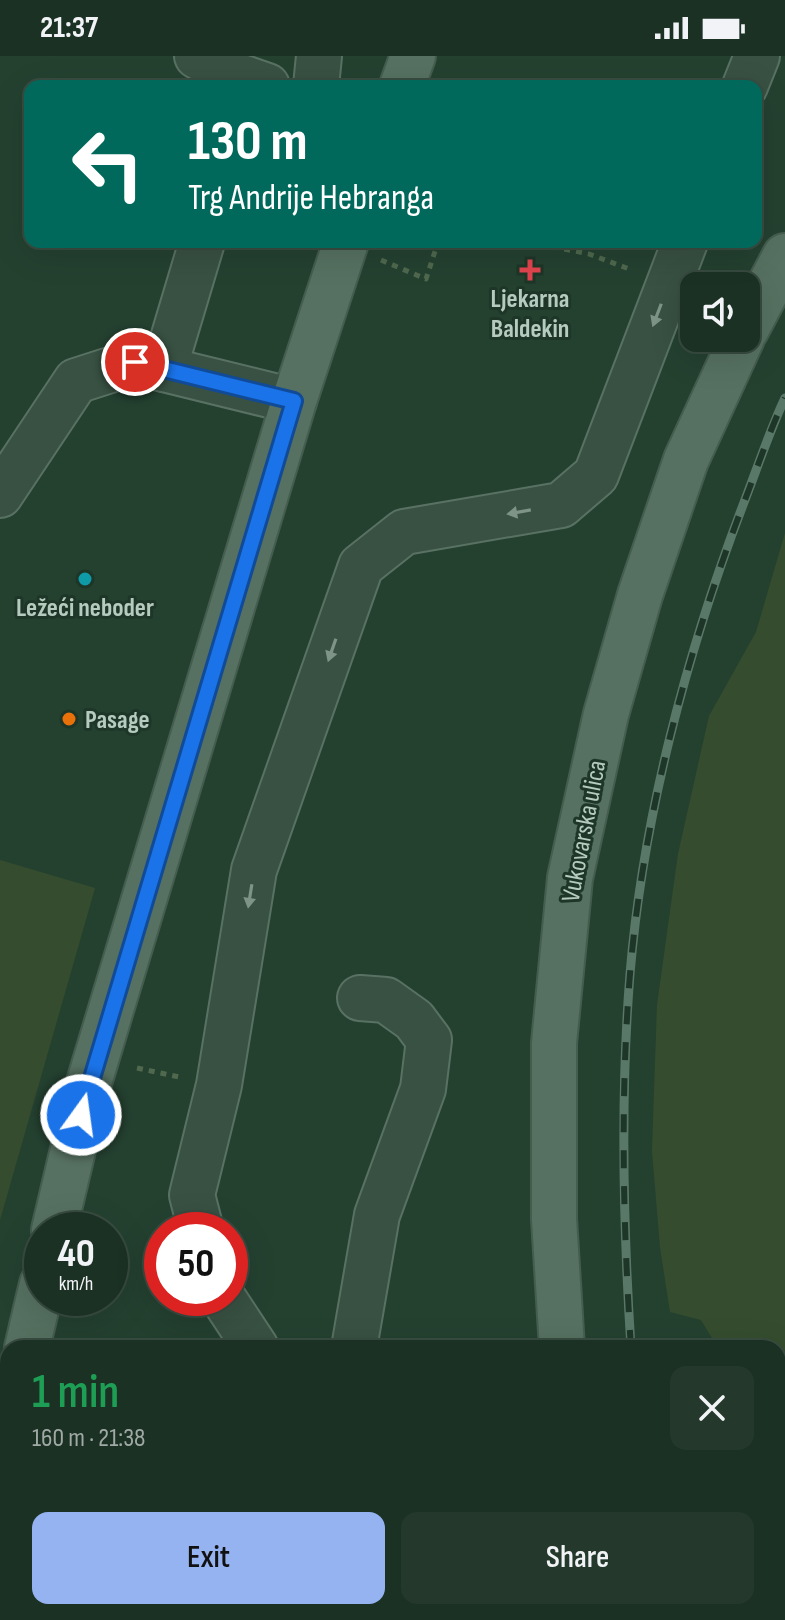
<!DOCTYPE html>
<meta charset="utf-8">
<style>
:root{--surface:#1b3124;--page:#24392c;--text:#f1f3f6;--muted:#a0a9a6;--line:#394c41;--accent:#95b2f1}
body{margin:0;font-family:"Sofia Sans Condensed",sans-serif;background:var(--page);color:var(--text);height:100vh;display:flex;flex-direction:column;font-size:30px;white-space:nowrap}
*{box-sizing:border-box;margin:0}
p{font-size:26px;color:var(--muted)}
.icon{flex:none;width:44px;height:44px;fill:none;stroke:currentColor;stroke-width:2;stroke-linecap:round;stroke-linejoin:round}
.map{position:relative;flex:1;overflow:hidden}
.drawer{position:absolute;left:0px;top:1284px;width:786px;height:280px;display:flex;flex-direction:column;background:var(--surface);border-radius:24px 24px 0 0;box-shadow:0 8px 32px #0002,0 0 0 2px var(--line)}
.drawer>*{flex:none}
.guide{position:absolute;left:24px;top:24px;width:738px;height:168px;border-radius:16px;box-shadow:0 8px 32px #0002,0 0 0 2px var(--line);background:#00695c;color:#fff;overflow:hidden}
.buttons{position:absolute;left:680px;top:216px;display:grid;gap:16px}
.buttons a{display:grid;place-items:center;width:80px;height:80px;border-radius:16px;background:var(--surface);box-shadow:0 8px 32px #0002,0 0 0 2px var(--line);font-size:40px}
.speed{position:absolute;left:24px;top:1156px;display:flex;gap:16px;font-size:40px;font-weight:700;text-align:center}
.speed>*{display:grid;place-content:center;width:104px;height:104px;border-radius:50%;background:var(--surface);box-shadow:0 8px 32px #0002,0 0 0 2px var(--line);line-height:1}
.speed small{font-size:20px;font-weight:400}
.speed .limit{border:12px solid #d22;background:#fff;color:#111}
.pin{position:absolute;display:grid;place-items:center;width:68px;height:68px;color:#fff;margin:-34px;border:4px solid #fff;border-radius:50%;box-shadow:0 2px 8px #0007}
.me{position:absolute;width:88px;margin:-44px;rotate:14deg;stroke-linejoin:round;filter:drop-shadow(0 0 6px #0008)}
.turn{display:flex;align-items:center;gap:28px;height:168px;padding:0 32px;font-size:36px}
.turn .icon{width:104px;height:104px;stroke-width:2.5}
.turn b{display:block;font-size:56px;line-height:68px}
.round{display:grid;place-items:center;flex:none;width:84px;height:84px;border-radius:16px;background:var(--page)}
.summary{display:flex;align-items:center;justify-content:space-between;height:136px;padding:0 32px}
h1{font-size:48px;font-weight:600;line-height:60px;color:#1e9e55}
.button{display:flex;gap:16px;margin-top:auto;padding:16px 32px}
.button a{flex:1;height:92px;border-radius:16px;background:var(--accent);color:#111;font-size:32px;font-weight:600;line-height:92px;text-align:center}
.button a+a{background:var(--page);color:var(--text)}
.status{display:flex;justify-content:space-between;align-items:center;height:56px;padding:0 40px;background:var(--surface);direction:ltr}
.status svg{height:22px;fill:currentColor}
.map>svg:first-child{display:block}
.green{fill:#354d2e}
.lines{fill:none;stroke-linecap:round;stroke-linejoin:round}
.minor-casing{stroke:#597163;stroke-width:48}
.major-casing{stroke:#455d4f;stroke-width:48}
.path{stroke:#4f684e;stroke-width:5;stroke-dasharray:6 6;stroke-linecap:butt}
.minor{stroke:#385142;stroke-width:44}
.major{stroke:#567161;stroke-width:44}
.rail-casing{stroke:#5a7867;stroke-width:9}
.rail{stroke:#1d3627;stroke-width:6;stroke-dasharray:18;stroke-linecap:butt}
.oneway{fill:#7d9487}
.route-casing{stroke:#114b97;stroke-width:20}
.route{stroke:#1a73e8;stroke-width:14}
.health-dot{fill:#e0444e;stroke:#1d3627;stroke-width:3}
.culture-dot{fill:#0f9aa8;stroke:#1d3627;stroke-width:3}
.food-dot{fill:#e8710a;stroke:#1d3627;stroke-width:3}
.labels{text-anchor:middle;stroke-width:6;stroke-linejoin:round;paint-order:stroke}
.poi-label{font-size:26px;font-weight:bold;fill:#b5cbbf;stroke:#1d3627}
.street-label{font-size:26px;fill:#b5cbbf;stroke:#1d3627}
</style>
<div class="status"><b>21:37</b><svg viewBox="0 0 49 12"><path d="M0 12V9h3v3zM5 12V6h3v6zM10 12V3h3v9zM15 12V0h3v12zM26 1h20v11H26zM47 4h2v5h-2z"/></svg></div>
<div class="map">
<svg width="785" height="1564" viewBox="0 0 785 1564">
<rect width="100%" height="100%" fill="#244130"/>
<g class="green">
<path d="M785,477V1500L782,1548L785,1552V1564H709L707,1556H778V1292H718L701,1264L670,1256L660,1191L652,1095L657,949L678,798L709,660L756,576Z"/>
<path d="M0,804L95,832L0,1164Z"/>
</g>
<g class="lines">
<g class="minor-casing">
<g id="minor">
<path d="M197,0L224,15L267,30"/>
<path d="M316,30L319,0"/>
<path d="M745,30L757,0"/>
<path d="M164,313L202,186"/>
<path d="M0,439L76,325L135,306L294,345"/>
<path d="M201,1174L192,1139L219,1029L254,814L361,510L404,476L561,449L596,419L685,186"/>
<path d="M223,1242L256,1292"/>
<path d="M354,1292L377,1159L423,1033L429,984L414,964L386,944L360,942"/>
<path d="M157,1556L161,1564"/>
<path d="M374,1556L375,1564"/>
<path d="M63,1564L64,1556"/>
<path d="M320,1564L323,1556"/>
</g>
</g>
<g class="major-casing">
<g id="major">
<path d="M402,30L413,0"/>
<path d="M746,274L785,200"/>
<path d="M54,1174L88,1030L294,345L346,186"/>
<path d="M27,1292L42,1228"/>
<path d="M562,1292L554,1163V987L570,822L606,658L640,539L686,404L742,282"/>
<path d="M0,1420L8,1380"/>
<path d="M580,1556L581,1564"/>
</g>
</g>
<g class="path">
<path d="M529,186L589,198L632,214"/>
<path d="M381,204L426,223L438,186"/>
<path d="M137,1012L179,1021"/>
</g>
<use href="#minor" class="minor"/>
<use href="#major" class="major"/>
<g class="rail-casing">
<g id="rail">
<path d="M631,1292C623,1167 620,1042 630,918C643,760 687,596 743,449C757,413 769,376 785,342"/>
<path d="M649,1556L650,1564"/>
</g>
</g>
<use href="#rail" class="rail"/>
</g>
<defs><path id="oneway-solid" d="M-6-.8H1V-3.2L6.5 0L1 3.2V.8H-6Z" transform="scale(2)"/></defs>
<g class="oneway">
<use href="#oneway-solid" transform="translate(657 259) rotate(111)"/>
<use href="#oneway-solid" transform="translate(519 456) rotate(170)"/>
<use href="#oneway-solid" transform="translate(332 594) rotate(109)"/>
<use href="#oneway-solid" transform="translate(250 840) rotate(99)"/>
</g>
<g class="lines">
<g class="route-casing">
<path id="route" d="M81,1059L294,345L135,306"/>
</g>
<use href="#route" class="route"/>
</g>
<path class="health-dot" d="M526 202h8v8h8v8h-8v8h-8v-8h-8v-8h8z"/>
<circle class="culture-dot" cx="85" cy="523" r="8"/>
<circle class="food-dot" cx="69" cy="663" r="8"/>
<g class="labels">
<g class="poi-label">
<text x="530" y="251">Ljekarna<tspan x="530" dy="30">Baldekin</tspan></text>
<text x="85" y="560">Ležeći neboder</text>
<text x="85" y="672" text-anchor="start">Pasage</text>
</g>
<g class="street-label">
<text transform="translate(583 775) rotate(-79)" y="9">Vukovarska ulica</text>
</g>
</g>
</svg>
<div class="buttons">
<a><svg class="icon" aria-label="sound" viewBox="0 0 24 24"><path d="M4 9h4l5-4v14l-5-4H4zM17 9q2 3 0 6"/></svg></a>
</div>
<div class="speed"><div>40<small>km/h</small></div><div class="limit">50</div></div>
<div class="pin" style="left:135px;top:306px;background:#d93025"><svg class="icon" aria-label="arrive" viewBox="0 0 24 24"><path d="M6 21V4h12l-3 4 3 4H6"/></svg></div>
<svg class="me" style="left:81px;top:1059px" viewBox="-20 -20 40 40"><circle r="17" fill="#1a73e8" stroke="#fff" stroke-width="3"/><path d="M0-11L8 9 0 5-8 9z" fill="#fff"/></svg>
<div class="guide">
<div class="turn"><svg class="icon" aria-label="left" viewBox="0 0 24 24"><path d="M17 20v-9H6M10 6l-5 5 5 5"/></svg><div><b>130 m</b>Trg Andrije Hebranga</div></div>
</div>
<section class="drawer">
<div class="summary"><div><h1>1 min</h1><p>160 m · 21:38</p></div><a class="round"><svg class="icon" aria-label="close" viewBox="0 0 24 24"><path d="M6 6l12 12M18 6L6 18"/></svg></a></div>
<div class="button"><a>Exit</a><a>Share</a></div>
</section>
</div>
